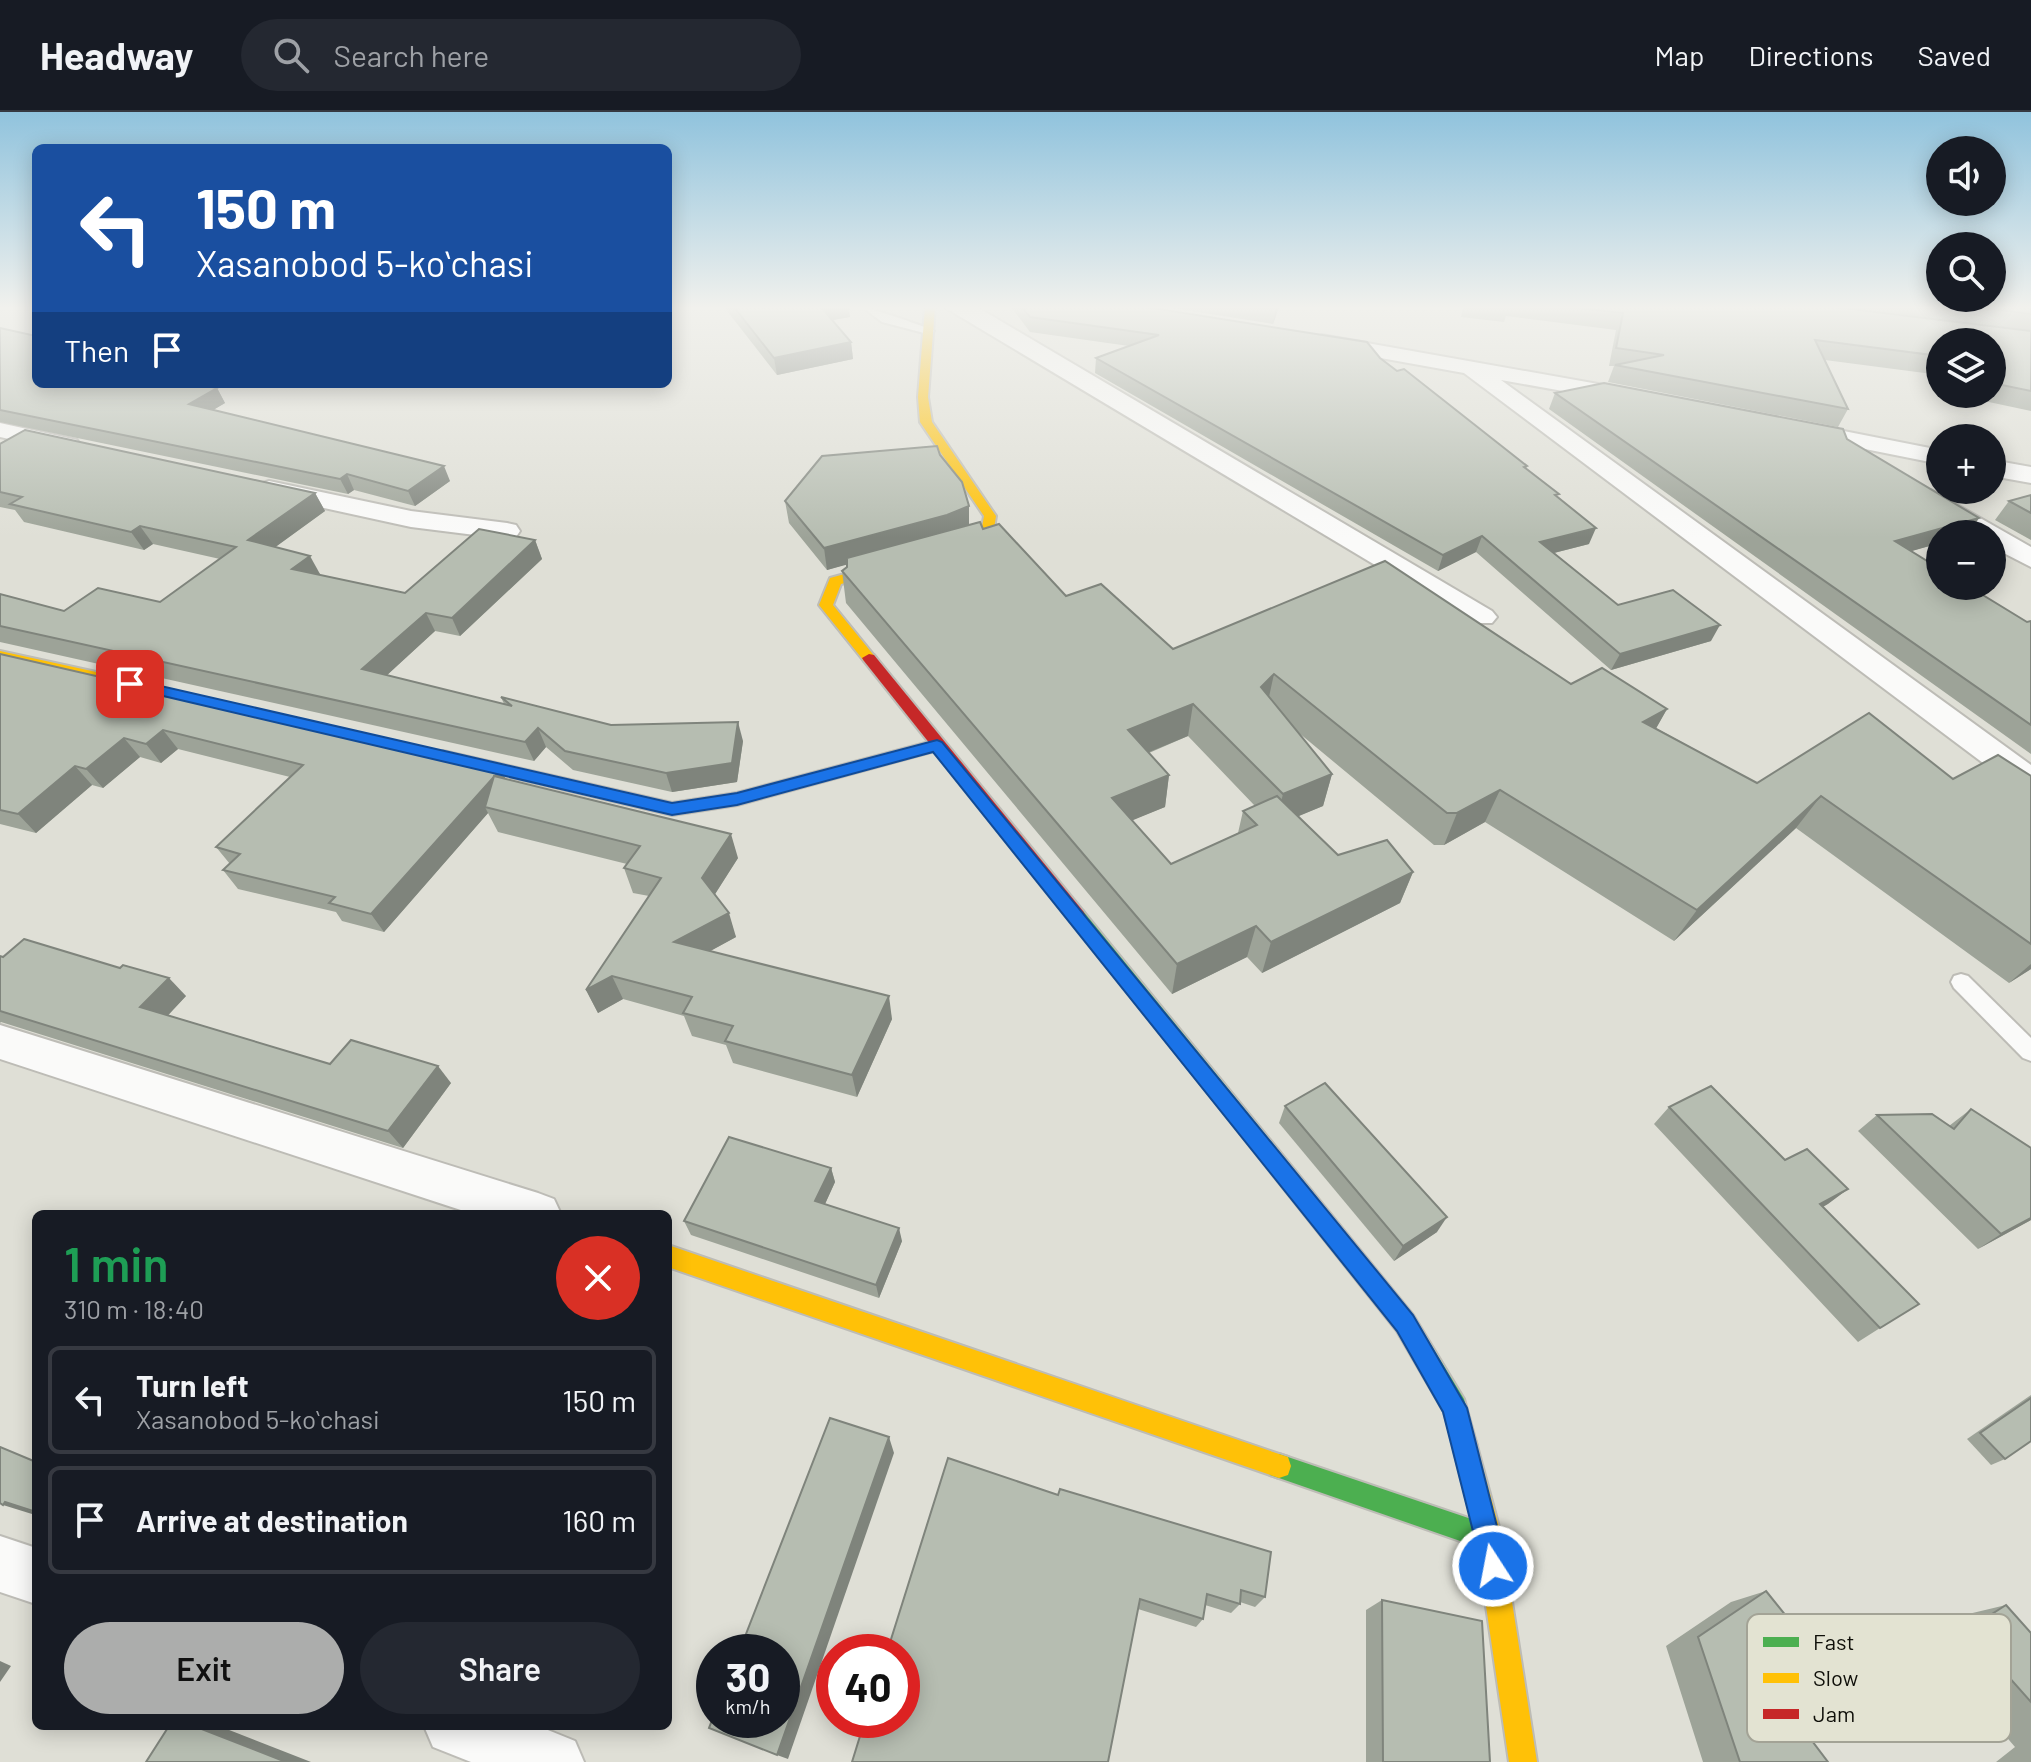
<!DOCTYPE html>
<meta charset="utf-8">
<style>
:root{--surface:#171b24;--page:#242831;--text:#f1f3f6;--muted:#9ea1a6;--line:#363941;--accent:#acadac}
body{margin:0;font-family:Barlow,sans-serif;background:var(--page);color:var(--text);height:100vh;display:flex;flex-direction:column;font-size:30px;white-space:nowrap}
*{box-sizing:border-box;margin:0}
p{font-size:26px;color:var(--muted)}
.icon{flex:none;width:44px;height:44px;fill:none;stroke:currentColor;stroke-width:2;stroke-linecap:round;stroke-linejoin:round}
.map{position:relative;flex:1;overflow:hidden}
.side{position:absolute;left:32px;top:1098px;width:640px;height:520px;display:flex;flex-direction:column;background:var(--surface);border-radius:12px;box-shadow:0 4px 20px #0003}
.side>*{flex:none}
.top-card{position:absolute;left:32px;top:32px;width:640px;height:244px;border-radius:12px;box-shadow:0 4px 20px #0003;background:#1a4fa0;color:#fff;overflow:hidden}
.buttons{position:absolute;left:1926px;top:24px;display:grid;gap:16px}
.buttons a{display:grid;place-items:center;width:80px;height:80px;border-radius:50%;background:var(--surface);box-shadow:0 4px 20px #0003;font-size:40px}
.speed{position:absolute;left:696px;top:1522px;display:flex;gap:16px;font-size:40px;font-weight:700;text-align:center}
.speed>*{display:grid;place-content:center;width:104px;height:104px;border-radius:50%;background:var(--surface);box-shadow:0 4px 20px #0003;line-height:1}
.speed small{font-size:20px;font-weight:400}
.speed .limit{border:12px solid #d22;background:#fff;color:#111}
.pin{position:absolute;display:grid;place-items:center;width:68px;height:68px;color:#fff;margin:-34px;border-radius:16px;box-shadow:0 4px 12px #0006}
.me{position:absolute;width:88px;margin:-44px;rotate:349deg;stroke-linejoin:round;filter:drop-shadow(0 0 6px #0008)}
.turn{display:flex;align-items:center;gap:28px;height:168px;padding:0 32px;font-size:36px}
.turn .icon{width:104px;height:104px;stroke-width:2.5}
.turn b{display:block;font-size:56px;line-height:68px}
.then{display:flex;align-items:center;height:76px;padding:0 32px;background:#0003;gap:16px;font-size:30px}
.round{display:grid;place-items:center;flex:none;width:84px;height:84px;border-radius:42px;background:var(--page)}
.headline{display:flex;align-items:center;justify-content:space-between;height:136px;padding:0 32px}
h1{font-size:48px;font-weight:600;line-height:60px;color:#1e9e55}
.cta{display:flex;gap:16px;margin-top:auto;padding:16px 32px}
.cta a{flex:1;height:92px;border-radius:48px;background:var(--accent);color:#111;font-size:32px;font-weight:600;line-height:92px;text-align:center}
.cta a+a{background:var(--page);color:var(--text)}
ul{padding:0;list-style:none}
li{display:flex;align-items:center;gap:24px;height:108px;margin:0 16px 12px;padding:0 16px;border:4px solid var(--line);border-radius:12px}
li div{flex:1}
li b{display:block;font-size:30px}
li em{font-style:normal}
header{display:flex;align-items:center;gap:48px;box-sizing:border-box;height:112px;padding:0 40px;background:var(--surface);border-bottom:2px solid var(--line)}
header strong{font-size:38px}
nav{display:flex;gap:44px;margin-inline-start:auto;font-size:28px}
.search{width:560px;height:72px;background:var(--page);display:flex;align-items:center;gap:20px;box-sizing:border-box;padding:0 28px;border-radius:44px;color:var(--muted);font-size:30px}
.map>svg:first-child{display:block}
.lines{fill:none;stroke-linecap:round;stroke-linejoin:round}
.lane-casing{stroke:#bdbcb6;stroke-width:4}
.street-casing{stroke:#bdbcb6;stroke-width:4}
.fast-casing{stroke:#bdbcb6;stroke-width:4}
.slow-casing{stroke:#bdbcb6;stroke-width:4}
.jam-casing{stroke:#bdbcb6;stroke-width:4}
.lane{fill:#fafaf9;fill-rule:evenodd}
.street{fill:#fafaf9;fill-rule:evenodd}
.fast{fill:#4caf50;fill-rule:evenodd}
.slow{fill:#ffc107;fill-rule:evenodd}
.jam{fill:#c62828;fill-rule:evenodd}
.wall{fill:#9da398;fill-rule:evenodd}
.shaded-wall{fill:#7f847c}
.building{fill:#b6bdb1;stroke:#7f847c;stroke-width:2}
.route{fill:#1a73e8;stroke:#114b97;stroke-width:2}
.key{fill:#e3e3d2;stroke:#a3a396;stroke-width:2}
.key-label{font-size:22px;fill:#0f0f09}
</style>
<header>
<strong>Headway</strong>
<div class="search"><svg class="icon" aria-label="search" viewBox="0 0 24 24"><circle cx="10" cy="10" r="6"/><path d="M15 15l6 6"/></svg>Search here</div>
<nav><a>Map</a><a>Directions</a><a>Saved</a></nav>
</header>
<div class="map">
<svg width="2031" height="1650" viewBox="0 0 2031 1650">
<rect width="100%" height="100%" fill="#dfdfd6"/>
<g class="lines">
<g class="lane-casing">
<g id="lane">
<path d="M862,195C868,195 927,215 934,219L928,222L882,210Z"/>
<path d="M1961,862L1968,864L2031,926V949L2023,946L1954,876L1951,870L1954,864Z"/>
</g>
</g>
<g class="street-casing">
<g id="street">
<path d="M944,195H977L1492,499L1497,505L1492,511H1472Z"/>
<path d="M1322,223L1643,280L1647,285L1643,290L1635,292L1501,268L2031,653V682L2019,678L1464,261L1314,234L1311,229Z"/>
<path d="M1798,310L1940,338V352L1790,322L1786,317L1790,312Z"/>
<path d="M0,311L77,328L80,333L68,340L0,325Z"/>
<path d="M1992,348L2031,355V371L1992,364Z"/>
<path d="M269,369L411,399L507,411L516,413L520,419L516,425L507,427L411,415L260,382L256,377L260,372Z"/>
<path d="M1931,378L2031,435V455L1992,435V422H1971L1922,391L1918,386L1922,381Z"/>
<path d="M0,913L538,1081L554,1087L561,1102H473L0,947Z"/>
<path d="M0,1424L36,1436V1492L0,1480Z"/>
<path d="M424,1614H538L575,1629L584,1650H471L433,1635Z"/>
</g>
</g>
<g class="fast-casing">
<g id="fast">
<path d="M1077,797L1083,799L1413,1203L1464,1287L1477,1334L1474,1343L1465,1346L1456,1343L1444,1300L1397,1219L1071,809L1068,804Z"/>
<path d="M1279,1342L1489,1413L1498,1417L1502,1426L1498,1435L1489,1439L1279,1366L1270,1363L1267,1354L1270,1345Z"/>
</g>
</g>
<g class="slow-casing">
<g id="slow">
<path d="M925,195H935L928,285L932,310L996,404L993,423L965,438L841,472L833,493L876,546L869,550L864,549L819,493L830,466L955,432L981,421L984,404L920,310L918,285Z"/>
<path d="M0,539L142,570L149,575L142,580L0,547Z"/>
<path d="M937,628L942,629L945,633L942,637L737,693L672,703L443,649L435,644L443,639L672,691L737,681Z"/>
<path d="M668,1133L1279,1342L1288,1345L1291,1354L1288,1363L1279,1366L668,1155Z"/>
<path d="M1465,1322L1474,1325L1477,1334L1502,1426L1537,1650H1509L1476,1426L1453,1334L1456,1325Z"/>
</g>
</g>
<g class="jam-casing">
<path id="jam" d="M869,542L874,543L1083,799L1086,804L1083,809H1071L864,549L862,546Z"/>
</g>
<use href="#lane" class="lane"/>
<use href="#street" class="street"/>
<use href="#fast" class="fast"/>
<use href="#slow" class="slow"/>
<use href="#jam" class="jam"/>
</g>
<g class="wall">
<path d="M724,195H849L850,205L832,208L851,230L853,247L777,263Z"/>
<path d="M1011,195H1146L1380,246L1527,354L1526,357L1558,386L1589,432L1554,441L1618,493L1711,529L1611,558L1476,440L1438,459L1095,261L1096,246L1129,234L1030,220Z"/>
<path d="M1166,195H1279L1273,212Z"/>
<path d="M1463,195H2031V299L1956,283V282H1992V230H1940V263L1825,248L1848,297L1838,315L1608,270L1614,254H1609L1616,218L1506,204L1504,210L1461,205Z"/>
<path d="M0,216L36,272L217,276L225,291L213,298L450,369L415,394L354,378L348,382L0,310Z"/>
<path d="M1555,281L1847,327L1979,406L1968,422H1940V431L1911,439L2027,510L2031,509V642L1549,297Z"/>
<path d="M0,332L315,381L325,399L275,435L320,462V463L405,481L535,428L542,447L460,524L435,519L387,563L504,592L501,585L611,613L743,629L737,670L672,680L573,658L546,635L534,649L0,530V482L64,499L160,490L220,447L153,432L144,438L24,410L15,398L0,395Z"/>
<path d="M940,343L969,394V413L983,417L1066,484L1173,537L1571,572L1667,597L1656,616L1757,671L2031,664V857L2009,871L1796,716L1674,829L1485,710L1444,733H1434L1299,621L1332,662L1323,694L1298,704L1338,743L1413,760L1400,791L1262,861L1247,845L1172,882L846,491L842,459L847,455V452L827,458L789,411L785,389ZM1188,624L1255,694L1243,699L1238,721L1171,752L1132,708L1165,695L1169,663L1149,641Z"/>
<path d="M2031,383V428L1995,408L2009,389Z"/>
<path d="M0,542L505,667L738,746L715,782L736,825L710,839L892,907L857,985L733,951L726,933L692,924L684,904L623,887L598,901L586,878L649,784L633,781L624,756L627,752L498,720L488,701L384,820L342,809L336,800L238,777L223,758L230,752L216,735L290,665L178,637L161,651L140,645L103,676L92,673L36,721L0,712Z"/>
<path d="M0,844L186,884L168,903L330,952L451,971L403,1036L1,910L0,911Z"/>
<path d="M1285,994L1437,1120L1394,1149L1279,1011Z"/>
<path d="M1669,995L1848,1077L1823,1095L1880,1216L1858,1230L1654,1012Z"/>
<path d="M1971,997L2031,1036V1108L1978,1137L1858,1019L1877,1003L1949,1014Z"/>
<path d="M831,1056L835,1070L825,1092L902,1129L879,1186L691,1123L684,1109Z"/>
<path d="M2031,1283V1329L2005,1347L1991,1353L1967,1327Z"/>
<path d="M948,1346L1265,1485L1255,1495L1240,1490V1492L1231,1501L1205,1493L1203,1507L1196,1515L1138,1497Z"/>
<path d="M1766,1479L1769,1572L1828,1650H1703L1666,1534L1731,1490Z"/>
<path d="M1382,1488L1490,1650H1366V1498Z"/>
<path d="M2006,1493L2031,1521V1650H1996L2015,1635L1923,1527L1960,1504Z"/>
</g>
<g class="shaded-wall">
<path d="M820,195H849L850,205L822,210Z"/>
<path d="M1276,195H1279L1273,212Z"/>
<path d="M851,230L853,247L777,263L774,246Z"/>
<path d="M217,276L225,291L198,307L189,292Z"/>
<path d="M444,354L450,369L415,394L408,379Z"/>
<path d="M347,362L354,378L348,382L340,367Z"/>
<path d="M315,381L325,399L259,447L248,428Z"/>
<path d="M969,394V416L948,425L827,458L824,436Z"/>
<path d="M1979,406L1968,422H1940V431L1884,447L1895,429Z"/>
<path d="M140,414L153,432L144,438L131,420Z"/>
<path d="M1596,416L1589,432L1534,446L1540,430Z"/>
<path d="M1482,424L1476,440L1438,459L1443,443Z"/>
<path d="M535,428L542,447L460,524L452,506Z"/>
<path d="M310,444L320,462L303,476L292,457Z"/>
<path d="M426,501L435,519L373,576L362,557Z"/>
<path d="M1720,513L1711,529L1611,558L1620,542Z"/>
<path d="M1274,562L1267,594L1261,575Z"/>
<path d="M1193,592L1188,624L1125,650L1128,618Z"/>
<path d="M1667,597L1649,629L1643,610Z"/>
<path d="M738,610L743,629L737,670L672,680L666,661Z"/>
<path d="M538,616L546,635L534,649L525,630Z"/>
<path d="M163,618L178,637L161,651L146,632Z"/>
<path d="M124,626L140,645L103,676L86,657Z"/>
<path d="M75,654L92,673L36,721L18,702Z"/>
<path d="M501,657L510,676L485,695L488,701L384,820L371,802Z"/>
<path d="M1332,662L1323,694L1275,714L1283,682Z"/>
<path d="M1169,663L1165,695L1109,718L1112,686Z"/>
<path d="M1500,678L1485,710L1444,733L1457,701Z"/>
<path d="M1821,684L1796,716L1674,829L1697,798Z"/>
<path d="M731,722L738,746L710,790L702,766Z"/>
<path d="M1413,760L1400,791L1262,861L1271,830Z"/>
<path d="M729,801L736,825L683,854L674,830Z"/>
<path d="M1256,814L1247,845L1172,882L1177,852Z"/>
<path d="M2031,852V857L2009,871Z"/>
<path d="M612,864L623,887L598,901L586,878Z"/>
<path d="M169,866L186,884L159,913L140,895Z"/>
<path d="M889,884L892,907L857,985L852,963Z"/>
<path d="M438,954L451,971L403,1036L388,1019Z"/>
<path d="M831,1056L835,1070L820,1103L815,1089Z"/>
<path d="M1848,1077L1828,1092L1801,1107L1820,1092Z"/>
<path d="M1447,1105L1437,1120L1394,1149L1403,1134Z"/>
<path d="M2031,1106V1108L1978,1137L2001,1122Z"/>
<path d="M899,1116L902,1129L879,1186L876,1173Z"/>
<path d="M889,1325L894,1341L788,1647L777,1643Z"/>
<path d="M5,1390L34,1400L32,1402L3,1393Z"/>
<path d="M0,1549L11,1554L0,1570Z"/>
<path d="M194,1614H219L311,1650H286Z"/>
</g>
<g class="building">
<path d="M734,195H821L851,230L774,246Z"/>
<path d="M1022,195H1146L1367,230L1380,246L1397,259L1404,257L1527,354L1524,355L1559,382L1555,383L1596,416L1540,430L1618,493L1673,478L1720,513L1620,542L1482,424L1443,443L1096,246L1159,223L1030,205Z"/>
<path d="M1570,195H1834L2031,219V279L1992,271V230H1940V244L1815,228L1848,297L1615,253L1664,243L1616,236L1623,201Z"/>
<path d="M1976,195H2031V202Z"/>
<path d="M0,216L36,224V272H194L217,276L189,292L444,354L408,379L347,362L340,367L0,298Z"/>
<path d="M1604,271L1843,317L1847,327L1979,406L1895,429L1940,457V474H1968L2027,510L2031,509V613L1555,281Z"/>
<path d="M25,318L315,381L248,428L310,444L292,457L405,481L479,417L535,428L452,506L426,501L362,557L512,594L501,585L611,613L738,610L732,651L666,661L565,639L538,616L525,630L0,514V482L64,499L98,476L160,490L236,435L140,414L131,420L10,392L22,385L0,380V332Z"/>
<path d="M937,334L940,343L962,370L969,394L947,403L824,436L785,389L822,344Z"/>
<path d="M2031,383V401L2009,389Z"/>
<path d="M980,410L983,417L999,412L1066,484L1101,472L1173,537L1385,449L1571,572L1602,556L1667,597L1643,610L1757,671L1869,601L1953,667L1998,643L2031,664V832L1821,684L1697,798L1500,678L1457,701H1447L1274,562L1261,575L1332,662L1283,682L1193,592L1128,618L1169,663L1112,686L1171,752L1257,713L1243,699L1277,684L1338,743L1387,728L1413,760L1271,830L1256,814L1177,852L842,459L847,455V446Z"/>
<path d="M0,542L501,657L371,802L329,791L335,785L223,758L240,742L216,735L303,653L163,618L146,632L124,626L86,657L75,654L18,702L0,698Z"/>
<path d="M494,664L731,722L702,766L729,801L674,830L889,884L852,963L725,929L733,914L683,901L692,885L612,864L586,878L661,766L624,756L640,734L485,695Z"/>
<path d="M24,827L120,856L123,853L169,866L140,895L330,952L351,928L438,954L388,1019L0,899V844L3,845Z"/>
<path d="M1325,971L1447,1105L1403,1134L1285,994Z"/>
<path d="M1711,974L1785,1048L1807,1037L1848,1077L1820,1092L1919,1192L1880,1216L1669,995Z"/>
<path d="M1971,997L2031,1036V1106L2001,1122L1877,1003L1932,1002L1954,1017Z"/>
<path d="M729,1025L831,1056L815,1089L899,1116L876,1173L684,1109Z"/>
<path d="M2031,1286V1329L2005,1347L1980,1321Z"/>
<path d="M830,1306L889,1325L777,1643L709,1616L714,1603V1608H782V1540H739Z"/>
<path d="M0,1335L36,1350V1400L5,1390L3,1393L0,1391Z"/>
<path d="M948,1346L1058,1383L1060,1377L1271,1440L1265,1485L1241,1478L1240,1492L1207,1482L1203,1507L1140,1487L1108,1650H852L865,1608H902V1540H887Z"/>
<path d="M1766,1479L1815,1540L1769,1572L1828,1650H1740L1698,1525Z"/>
<path d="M1382,1488L1482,1509L1490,1650H1383Z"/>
<path d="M2006,1493L2031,1521V1590L1967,1518Z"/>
<path d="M169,1614H194L286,1650H146Z"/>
</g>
<linearGradient id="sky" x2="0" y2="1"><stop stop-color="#90c3dd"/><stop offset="0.46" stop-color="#f1f1ed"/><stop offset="1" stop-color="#f1f1ed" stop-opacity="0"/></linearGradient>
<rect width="2031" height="426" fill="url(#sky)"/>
<path class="route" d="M130,567L672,691L737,681L937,628L942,630L1413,1203L1467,1296L1507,1454L1503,1463L1493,1467L1484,1463L1443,1300L1397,1219L933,640L737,693L672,703L125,575L123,572Z"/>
<rect x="1747" y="1502" width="264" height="128" rx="12" class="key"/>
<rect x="1763" y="1525" width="36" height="10" fill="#4caf50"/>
<rect x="1763" y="1561" width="36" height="10" fill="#ffc107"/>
<rect x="1763" y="1597" width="36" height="10" fill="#c62828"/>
<g class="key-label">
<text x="1813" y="1538">Fast</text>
<text x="1813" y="1574">Slow</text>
<text x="1813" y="1610">Jam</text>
</g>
</svg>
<div class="buttons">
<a><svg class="icon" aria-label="sound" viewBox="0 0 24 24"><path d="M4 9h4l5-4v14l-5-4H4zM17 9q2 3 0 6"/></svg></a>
<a><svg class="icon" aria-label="search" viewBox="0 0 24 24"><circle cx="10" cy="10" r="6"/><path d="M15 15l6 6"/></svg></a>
<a><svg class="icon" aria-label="layers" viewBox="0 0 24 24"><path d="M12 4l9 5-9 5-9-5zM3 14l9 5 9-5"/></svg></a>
<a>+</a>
<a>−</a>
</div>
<div class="speed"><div>30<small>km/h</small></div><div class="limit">40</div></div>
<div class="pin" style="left:130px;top:572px;background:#d93025"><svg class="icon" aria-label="arrive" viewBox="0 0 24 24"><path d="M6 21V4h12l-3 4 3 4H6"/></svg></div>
<svg class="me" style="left:1493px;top:1454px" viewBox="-20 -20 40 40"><circle r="17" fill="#1a73e8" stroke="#fff" stroke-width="3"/><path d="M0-11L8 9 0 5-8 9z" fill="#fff"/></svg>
<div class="top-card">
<div class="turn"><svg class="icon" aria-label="left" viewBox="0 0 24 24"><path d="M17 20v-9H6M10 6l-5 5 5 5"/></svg><div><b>150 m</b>Xasanobod 5-koʻchasi</div></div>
<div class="then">Then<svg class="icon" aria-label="arrive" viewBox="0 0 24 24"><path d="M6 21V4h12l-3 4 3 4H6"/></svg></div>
</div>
<section class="side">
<div class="headline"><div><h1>1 min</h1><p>310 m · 18:40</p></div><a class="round" style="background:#d93025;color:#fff"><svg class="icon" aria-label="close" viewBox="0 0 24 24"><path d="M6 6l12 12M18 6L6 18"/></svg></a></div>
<ul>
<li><svg class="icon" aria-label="left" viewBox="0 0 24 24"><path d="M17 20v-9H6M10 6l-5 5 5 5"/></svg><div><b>Turn left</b><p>Xasanobod 5-koʻchasi</p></div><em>150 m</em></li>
<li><svg class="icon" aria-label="arrive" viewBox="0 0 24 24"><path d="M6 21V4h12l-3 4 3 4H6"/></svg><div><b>Arrive at destination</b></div><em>160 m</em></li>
</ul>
<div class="cta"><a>Exit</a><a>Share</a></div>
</section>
</div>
